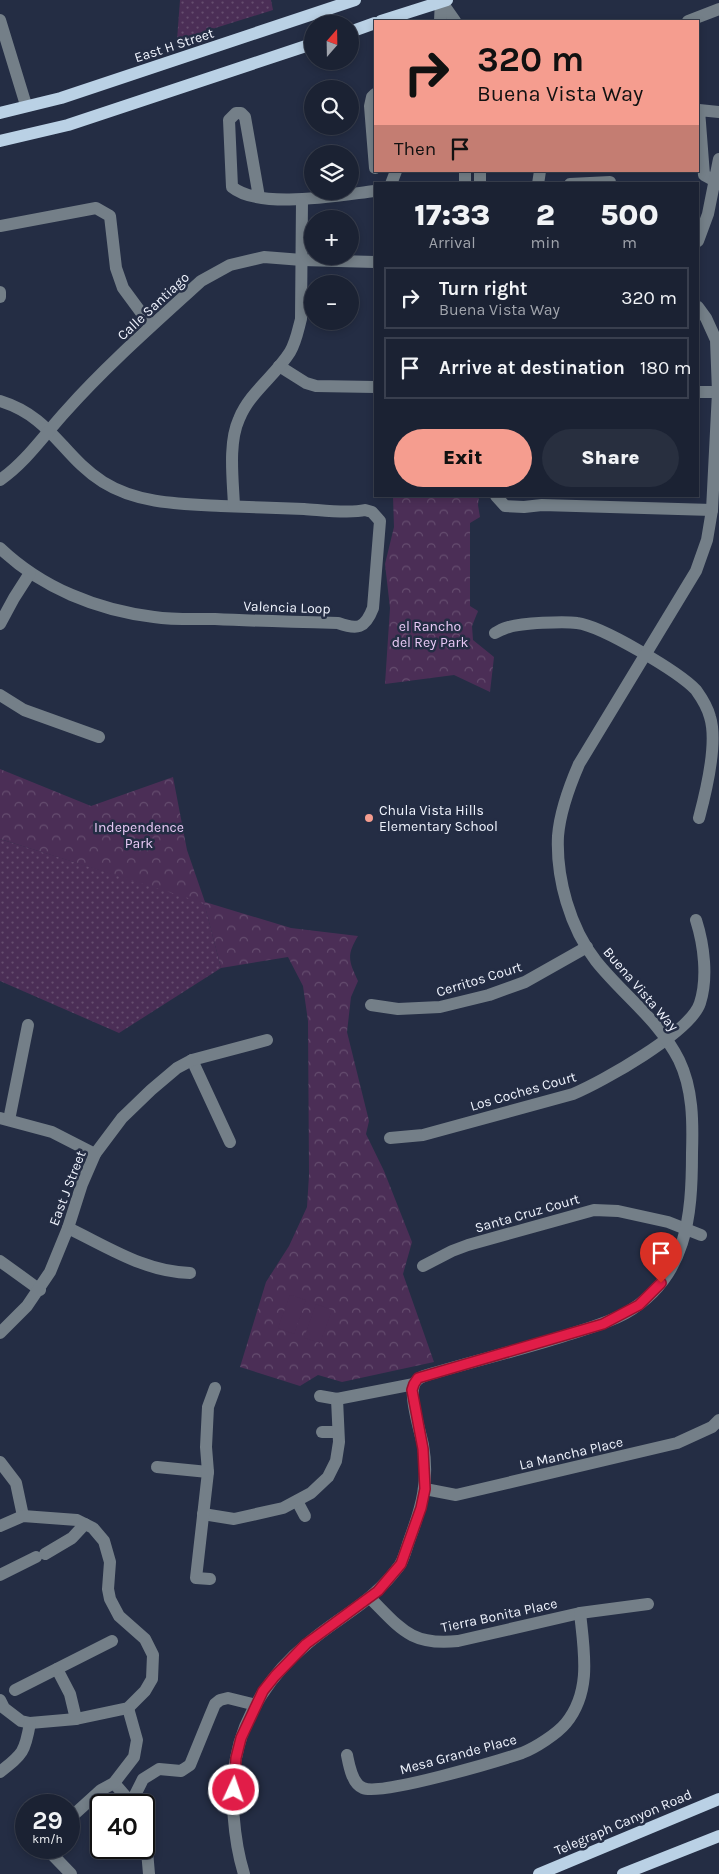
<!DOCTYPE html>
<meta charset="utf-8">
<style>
:root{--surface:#1b2233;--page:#282f3f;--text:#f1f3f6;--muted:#a0a4ac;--line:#393f4e;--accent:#f59d8f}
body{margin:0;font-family:Karla,sans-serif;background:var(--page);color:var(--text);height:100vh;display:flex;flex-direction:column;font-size:19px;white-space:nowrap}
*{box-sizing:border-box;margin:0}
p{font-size:16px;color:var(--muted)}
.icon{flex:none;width:28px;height:28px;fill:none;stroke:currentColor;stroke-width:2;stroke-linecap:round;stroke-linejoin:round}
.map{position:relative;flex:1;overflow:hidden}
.side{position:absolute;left:374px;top:182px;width:325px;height:315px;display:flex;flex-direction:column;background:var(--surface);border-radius:0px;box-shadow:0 2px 8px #0003,0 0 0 1px var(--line)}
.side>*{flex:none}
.top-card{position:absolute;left:374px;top:20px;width:325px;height:152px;border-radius:0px;box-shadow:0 2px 8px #0003,0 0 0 1px var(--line);background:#f59d8f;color:#111;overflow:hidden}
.needle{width:32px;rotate:20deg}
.tools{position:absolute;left:304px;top:15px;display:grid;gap:10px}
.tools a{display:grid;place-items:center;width:55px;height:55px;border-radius:50%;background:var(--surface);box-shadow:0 2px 8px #0003,0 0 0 1px var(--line);font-size:25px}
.speed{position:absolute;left:15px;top:1794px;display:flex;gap:10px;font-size:25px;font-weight:700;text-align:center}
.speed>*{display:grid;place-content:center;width:65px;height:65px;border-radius:50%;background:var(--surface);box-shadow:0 2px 8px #0003,0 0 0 1px var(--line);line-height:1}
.speed small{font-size:12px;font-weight:400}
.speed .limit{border:2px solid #111;border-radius:8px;background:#fff;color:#111}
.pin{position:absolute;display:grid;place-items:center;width:42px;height:42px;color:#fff;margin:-51px -21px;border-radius:50% 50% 50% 0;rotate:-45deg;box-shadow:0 0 5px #0007}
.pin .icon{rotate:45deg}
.me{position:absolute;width:55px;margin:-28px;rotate:3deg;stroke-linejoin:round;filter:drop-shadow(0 0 4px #0008)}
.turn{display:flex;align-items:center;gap:18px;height:105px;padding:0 20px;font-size:22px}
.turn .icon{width:65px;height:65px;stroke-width:2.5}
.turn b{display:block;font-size:35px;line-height:42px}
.then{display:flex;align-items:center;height:48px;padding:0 20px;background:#0003;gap:10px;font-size:19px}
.eta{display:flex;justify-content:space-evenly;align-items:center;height:85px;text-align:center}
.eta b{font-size:30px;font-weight:800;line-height:35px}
.action{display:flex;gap:10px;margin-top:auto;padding:10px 20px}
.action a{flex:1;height:58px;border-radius:30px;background:var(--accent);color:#111;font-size:20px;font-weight:800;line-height:58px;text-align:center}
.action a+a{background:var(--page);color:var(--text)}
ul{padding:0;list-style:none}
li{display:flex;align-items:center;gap:15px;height:62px;margin:0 10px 8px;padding:0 10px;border:2px solid var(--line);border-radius:0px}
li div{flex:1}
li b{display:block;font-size:19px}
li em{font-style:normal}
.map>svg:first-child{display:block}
.grass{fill:url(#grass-dots)}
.forest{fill:url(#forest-crowns)}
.pitch{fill:#4b2e56}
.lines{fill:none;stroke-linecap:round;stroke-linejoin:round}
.minor{stroke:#747f88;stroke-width:12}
.major{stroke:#bad1e5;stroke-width:12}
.route-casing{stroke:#92132f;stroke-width:12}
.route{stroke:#e11d48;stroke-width:9}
.poi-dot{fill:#f59d8f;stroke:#242d44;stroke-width:2}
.labels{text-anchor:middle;stroke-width:5;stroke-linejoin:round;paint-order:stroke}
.street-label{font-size:14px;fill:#eff3fd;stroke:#242d44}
.park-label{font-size:14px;fill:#e9caf6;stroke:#242d44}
.poi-label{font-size:14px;fill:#eff3fd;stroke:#242d44;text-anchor:start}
</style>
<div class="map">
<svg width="719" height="1874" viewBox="0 0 719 1874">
<defs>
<pattern id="grass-dots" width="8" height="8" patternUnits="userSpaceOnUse" patternTransform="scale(1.25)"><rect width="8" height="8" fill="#4b2e56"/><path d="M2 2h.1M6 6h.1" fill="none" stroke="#654d6f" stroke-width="1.8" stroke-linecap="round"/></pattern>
<pattern id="forest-crowns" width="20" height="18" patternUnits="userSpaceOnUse" patternTransform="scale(1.25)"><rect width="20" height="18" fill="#4b2e56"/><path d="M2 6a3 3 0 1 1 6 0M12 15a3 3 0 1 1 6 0" fill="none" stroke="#654d6f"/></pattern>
</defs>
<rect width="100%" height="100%" fill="#242d44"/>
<g class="grass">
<path d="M180,0H271L273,10L177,40Z"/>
<path d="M0,839L204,902L221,968L119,1033L0,981Z"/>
</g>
<g class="forest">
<path d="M393,496H479L478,505L480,517L470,523V606L478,611L472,626L473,640L494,657L490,692L454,675L385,684L390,608L385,564L394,527Z"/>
<path d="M0,769L91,806L173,777L187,850L205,902L291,928L358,936C346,956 349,961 358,981L351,997L347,1032L369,1121L366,1134L384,1171L412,1242L403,1274L434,1362L342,1382L318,1375L300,1386L240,1367L266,1282L289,1246L307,1207L309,1175L308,1021L303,986L288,957L221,968L204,903L0,839Z"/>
</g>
<g class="pitch">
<path d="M290,1295L306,1300L294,1334L278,1328Z"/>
<path d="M316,1304L332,1310L320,1343L304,1338Z"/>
</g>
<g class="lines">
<g class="minor">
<path d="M441,1L455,21"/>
<path d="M0,20L26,105"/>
<path d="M440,21L441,0"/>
<path d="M688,21L719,9"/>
<path d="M375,94L372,97L370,106L375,168"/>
<path d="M465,171V184"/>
<path d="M480,171V184"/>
<path d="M715,181L704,175L699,110L719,112"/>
<path d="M391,184L396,171"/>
<path d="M538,184L540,171"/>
<path d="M570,184L610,182V184"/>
<path d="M259,197L245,117L241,113H236L229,120L232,187C260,210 340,195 375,191"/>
<path d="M0,226L96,208L110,216L116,268L123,288L151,326"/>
<path d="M698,241L708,214L719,159"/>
<path d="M0,292V297"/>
<path d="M279,366L306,383L316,386L375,387"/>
<path d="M698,392H718"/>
<path d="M0,401C52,417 62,456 103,482C138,504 181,504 221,506C249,507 276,508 304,509C321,510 349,514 365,510L372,512L380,521L373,608C365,629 357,630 338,623C297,622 256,621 215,619C195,619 174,620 154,617C97,610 42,588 0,548"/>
<path d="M0,480C26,462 44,435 66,411C107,365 155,323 201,281L230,265L264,257L302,260L375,262"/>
<path d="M496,496L505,506L524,507L542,505L712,510"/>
<path d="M234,506C233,480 228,443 239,419C250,392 275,376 290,352C296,342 298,330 301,319L302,200"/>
<path d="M0,624L14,598L30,573"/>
<path d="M495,633C499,631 504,628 509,627C521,623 564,621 577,623C602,626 679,672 696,690C701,697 708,709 710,717C718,743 706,792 699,818"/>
<path d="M0,695L24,710L99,737"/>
<path d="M371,1005L398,1009L440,1007L489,995L525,982L587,947"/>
<path d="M192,1060L230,1142"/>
<path d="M0,1118L52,1132L95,1154"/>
<path d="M9,1120L28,1025"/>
<path d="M390,1138L423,1135L573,1094C602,1082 691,1032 700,1003C708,978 704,945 696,920"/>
<path d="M68,1228C108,1247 145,1272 190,1273"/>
<path d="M0,1261L40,1290"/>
<path d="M423,1266L452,1251L468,1245L594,1210L618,1211L668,1222L701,1235"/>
<path d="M0,1333L27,1306L50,1272L68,1228L82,1184L95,1154L122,1118L151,1090L177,1068L192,1060L267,1040"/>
<path d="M320,1396L337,1399L414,1384"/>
<path d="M322,1432H338"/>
<path d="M0,1462L16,1483L23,1516"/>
<path d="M157,1467L208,1472"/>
<path d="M425,1489L456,1495L677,1443L712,1427L719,1420"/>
<path d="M297,1501L305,1516"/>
<path d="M203,1514L234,1519L283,1508L311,1493L328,1477L336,1461L339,1442L337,1399"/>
<path d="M0,1526L23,1516L77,1520L93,1528L104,1541L110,1562L108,1589L110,1599L119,1616L145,1639L153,1655L152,1679L145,1691L128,1708L76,1719L30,1723L21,1721L4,1708L0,1700"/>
<path d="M45,1554L72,1538L85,1524"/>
<path d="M0,1575L36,1557"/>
<path d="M210,1579L196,1578L208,1472L206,1447L208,1407L215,1388"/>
<path d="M370,1598C401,1629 411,1646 458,1641L580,1613L648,1604"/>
<path d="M57,1669L70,1694L76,1719"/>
<path d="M15,1690L112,1641"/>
<path d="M347,1755C349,1765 352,1784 363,1788C381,1796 498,1761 522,1753C535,1748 557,1734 566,1723C592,1691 584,1651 580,1613"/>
<path d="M0,1772C23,1754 25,1752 30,1723"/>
<path d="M114,1783L133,1805"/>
<path d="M131,1803L143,1779L159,1769L181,1771L190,1765L210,1716L215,1704L220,1700L228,1698L256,1705"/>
<path d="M69,1819L101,1790L114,1783L134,1757L137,1740L128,1708"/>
<path d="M144,1832L146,1839L149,1874"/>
<path d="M46,1848L71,1874"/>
<path d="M244,1874C234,1842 229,1790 236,1758C244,1713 273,1672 307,1644C336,1619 367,1605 392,1575C395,1571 399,1567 401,1563C405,1555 407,1546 410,1538C422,1506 429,1480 423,1445C420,1431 411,1403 413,1390C413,1383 418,1378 424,1376C470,1362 517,1351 564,1336C585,1329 606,1324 626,1313C687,1278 692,1216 692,1153C693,1122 693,1089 679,1060C659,1020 623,995 596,961C570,928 556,878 558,836C560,811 569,787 579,764L696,571L707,540L712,510L718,392L716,340L706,318L698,307"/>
</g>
<g class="major">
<path d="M381,21L447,0"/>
<path d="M350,32L375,23"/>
<path d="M0,113L61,98L355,0"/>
<path d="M0,141L68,125L312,44"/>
<path d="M539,1874L719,1799"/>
<path d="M623,1874L719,1836"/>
</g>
</g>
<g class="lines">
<g class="route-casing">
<path id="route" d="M234,1790L236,1758L241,1738L263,1691L275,1676L306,1644L378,1591L401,1564L421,1508L425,1489L423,1449L412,1390L414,1384L418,1378L603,1324L639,1305L661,1283"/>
</g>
<use href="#route" class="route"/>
</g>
<circle class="poi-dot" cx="369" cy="818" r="5"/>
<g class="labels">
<g class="street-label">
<text transform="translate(174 45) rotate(-18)" y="5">East H Street</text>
<text transform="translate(153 306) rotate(-43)" y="5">Calle Santiago</text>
<text transform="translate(287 607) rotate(2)" y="5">Valencia Loop</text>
<text transform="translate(479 979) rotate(-17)" y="5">Cerritos Court</text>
<text transform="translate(641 989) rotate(49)" y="5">Buena Vista Way</text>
<text transform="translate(523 1091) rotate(-16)" y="5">Los Coches Court</text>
<text transform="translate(67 1188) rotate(-69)" y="5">East J Street</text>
<text transform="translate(527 1213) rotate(-16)" y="5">Santa Cruz Court</text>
<text transform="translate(571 1453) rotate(-13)" y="5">La Mancha Place</text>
<text transform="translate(499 1615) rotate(-12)" y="5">Tierra Bonita Place</text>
<text transform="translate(458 1754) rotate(-15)" y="5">Mesa Grande Place</text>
<text transform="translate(623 1822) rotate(-23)" y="5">Telegraph Canyon Road</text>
</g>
<g class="park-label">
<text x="430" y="631">el Rancho<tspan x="430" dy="16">del Rey Park</tspan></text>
<text x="139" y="832">Independence<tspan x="139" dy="16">Park</tspan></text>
</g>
<g class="poi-label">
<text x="379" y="815">Chula Vista Hills<tspan x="379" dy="16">Elementary School</tspan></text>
</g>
</g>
</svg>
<div class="tools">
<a><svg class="needle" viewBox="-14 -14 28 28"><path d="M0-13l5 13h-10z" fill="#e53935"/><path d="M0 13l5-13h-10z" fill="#a0a4ac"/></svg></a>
<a><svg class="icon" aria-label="search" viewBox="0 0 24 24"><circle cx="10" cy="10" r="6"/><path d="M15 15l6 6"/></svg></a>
<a><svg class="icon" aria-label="layers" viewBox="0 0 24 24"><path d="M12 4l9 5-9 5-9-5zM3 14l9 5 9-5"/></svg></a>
<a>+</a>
<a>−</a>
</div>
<div class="speed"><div>29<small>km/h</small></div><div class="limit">40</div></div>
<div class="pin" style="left:661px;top:1283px;background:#d93025"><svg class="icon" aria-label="arrive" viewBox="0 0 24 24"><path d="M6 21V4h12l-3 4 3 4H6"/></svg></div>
<svg class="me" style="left:234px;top:1790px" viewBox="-20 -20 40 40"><circle r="17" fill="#e11d48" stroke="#fff" stroke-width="3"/><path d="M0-11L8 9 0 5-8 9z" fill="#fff"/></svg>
<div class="top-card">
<div class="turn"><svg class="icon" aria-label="right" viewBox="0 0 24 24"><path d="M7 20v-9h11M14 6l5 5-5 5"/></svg><div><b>320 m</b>Buena Vista Way</div></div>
<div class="then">Then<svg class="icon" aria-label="arrive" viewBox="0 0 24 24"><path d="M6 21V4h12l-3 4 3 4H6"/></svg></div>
</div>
<section class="side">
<div class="eta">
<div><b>17:33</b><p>Arrival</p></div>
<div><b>2</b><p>min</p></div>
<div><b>500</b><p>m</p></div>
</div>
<ul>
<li><svg class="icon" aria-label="right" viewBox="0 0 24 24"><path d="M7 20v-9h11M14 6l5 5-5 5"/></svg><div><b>Turn right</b><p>Buena Vista Way</p></div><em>320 m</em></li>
<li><svg class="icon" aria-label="arrive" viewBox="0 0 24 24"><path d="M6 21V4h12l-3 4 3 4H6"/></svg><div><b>Arrive at destination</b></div><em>180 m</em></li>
</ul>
<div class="action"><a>Exit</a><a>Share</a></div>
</section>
</div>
